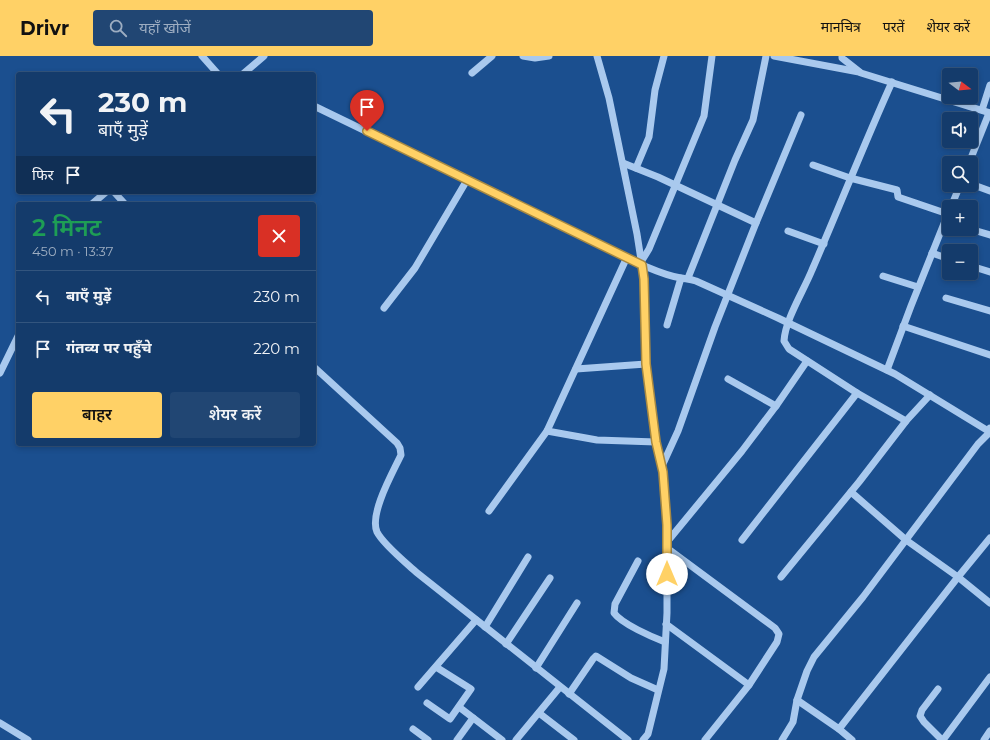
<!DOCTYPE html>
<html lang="hi">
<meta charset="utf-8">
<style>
:root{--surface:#143b6b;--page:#214673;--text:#f1f3f6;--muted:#9dadc1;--line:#33557e;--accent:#ffd166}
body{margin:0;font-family:Montserrat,"Noto Sans Devanagari",sans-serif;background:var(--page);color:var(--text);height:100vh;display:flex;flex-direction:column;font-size:15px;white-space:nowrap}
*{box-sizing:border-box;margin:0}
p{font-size:13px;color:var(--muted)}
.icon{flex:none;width:22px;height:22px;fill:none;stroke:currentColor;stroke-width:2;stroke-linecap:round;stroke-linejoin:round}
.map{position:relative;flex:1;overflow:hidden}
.drawer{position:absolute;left:16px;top:146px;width:300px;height:244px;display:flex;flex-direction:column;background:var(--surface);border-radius:4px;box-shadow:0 2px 6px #0003,0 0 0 1px var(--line)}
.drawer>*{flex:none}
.top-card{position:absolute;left:16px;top:16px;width:300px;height:122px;border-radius:4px;box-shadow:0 2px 6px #0003,0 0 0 1px var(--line);background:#143b6b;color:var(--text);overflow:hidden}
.needle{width:26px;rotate:106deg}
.controls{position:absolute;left:942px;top:12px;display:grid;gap:8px}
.controls a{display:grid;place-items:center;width:36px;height:36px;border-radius:4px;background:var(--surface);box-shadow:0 2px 6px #0003,0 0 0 1px var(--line);font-size:20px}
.pin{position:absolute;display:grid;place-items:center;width:34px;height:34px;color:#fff;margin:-41px -17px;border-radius:50% 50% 50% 0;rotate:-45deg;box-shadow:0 0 4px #0007}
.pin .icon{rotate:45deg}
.me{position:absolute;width:44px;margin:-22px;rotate:0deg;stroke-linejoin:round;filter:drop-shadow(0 0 3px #0008)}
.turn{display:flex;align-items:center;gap:14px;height:84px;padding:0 16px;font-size:18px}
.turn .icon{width:52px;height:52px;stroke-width:2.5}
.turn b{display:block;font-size:28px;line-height:34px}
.then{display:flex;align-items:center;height:38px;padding:0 16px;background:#0003;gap:8px;font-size:15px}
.round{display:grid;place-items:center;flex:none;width:42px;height:42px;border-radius:4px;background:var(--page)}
.head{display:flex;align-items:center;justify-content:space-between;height:68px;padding:0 16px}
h1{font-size:24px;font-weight:600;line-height:30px;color:#1e9e55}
.cta{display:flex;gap:8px;margin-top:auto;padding:8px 16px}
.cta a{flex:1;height:46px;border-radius:4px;background:var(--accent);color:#111;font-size:16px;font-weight:600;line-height:46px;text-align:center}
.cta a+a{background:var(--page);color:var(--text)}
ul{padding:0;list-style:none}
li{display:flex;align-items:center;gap:12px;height:52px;padding:0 16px;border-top:1px solid var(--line)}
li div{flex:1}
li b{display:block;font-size:15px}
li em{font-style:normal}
header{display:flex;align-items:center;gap:24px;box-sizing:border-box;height:56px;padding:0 20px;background:var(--accent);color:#111}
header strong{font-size:19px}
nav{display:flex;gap:22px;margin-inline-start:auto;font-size:14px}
.search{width:280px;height:36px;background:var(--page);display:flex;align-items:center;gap:10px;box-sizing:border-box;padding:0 14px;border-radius:4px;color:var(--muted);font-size:15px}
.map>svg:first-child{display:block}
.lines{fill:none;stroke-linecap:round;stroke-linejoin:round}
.minor{stroke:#a9c9ee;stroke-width:7}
.route-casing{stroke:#a68842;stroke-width:10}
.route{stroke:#ffd166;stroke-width:7}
</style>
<header>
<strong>Drivr</strong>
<div class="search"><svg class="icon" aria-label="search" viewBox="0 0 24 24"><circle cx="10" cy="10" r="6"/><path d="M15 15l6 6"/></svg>यहाँ खोजें</div>
<nav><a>मानचित्र</a><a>परतें</a><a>शेयर करें</a></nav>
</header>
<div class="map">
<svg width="990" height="684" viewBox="0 0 990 684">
<rect width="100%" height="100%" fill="#1b4f8f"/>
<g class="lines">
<g class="minor">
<path d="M202,0L218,18"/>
<path d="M523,0L535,2L549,0"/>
<path d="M597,0L609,42L637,178L644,223L646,308L656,386L663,416L667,469V557L664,613L648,678L643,684"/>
<path d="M774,0L859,16"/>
<path d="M842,0V2L861,17L990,57"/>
<path d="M472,17L492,0"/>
<path d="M243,18L264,0"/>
<path d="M892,26C864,88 839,152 812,214C804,234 785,264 784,285L789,293L857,337L906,365"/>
<path d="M314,50L642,209C654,214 667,220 681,222C686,223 690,223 696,225L778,262L895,318L990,376"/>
<path d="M982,54L990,29"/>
<path d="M623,107L658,121L756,167"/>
<path d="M969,107L989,57"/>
<path d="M813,109L850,122L897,134L898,141L948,158"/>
<path d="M636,112L649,81L655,34L664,0"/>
<path d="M971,128L990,135"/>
<path d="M114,136L125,148"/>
<path d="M92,148L106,136"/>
<path d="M951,151L960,129"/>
<path d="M970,173L990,179"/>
<path d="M788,175L824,188"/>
<path d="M932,197L949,203"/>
<path d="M641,206L649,193L704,60L712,0"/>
<path d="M971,210L990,216"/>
<path d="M883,220L918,231"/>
<path d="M688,222L735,104L753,64L766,0"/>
<path d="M946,242L990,255"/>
<path d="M384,252L415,212L467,124"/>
<path d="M667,269L681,222"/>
<path d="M903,270L990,299"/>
<path d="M314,311L397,387L400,392L401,399C393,416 369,458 377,476C383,488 405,506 416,516L628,684"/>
<path d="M576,313L646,308"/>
<path d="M887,314L911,250L949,155"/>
<path d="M0,317L18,280"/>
<path d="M728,323L776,350"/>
<path d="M547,375L597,384L656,386"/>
<path d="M662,410L678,375L715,271L756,167L801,59"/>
<path d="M851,436L906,484L958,521L990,547"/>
<path d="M489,455L547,375L627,201"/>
<path d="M742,484L857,337"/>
<path d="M667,486L742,395L776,350L807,305"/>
<path d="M667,492L775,572L779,578L777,586L749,629L705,684"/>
<path d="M638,505L615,548L614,557C622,568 652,581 665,586"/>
<path d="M781,521L859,426L906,365L930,339"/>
<path d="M666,568L749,629"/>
<path d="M485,571L528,501"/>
<path d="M506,588L550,522"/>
<path d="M536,612L577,547"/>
<path d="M418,631L476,564"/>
<path d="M938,633L922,654L920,660L924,666L942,684"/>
<path d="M569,638L593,603L596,600L631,622L658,634"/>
<path d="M797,644L839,673L958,521L990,482"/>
<path d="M427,647L450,663L471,633L436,611"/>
<path d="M459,651L502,684"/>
<path d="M539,657L574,684"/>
<path d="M0,667L28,684"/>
<path d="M413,673L428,684"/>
<path d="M839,673L852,684"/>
<path d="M457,684L473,662"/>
<path d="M516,684L560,631"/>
<path d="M782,684L793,666L797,644L807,615L814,601L863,541L978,388L990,376V372"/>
<path d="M943,684L990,621"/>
<path d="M984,684L990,675"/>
</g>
</g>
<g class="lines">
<g class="route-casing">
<path id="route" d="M367,75L642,209L644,223L646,308L656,386L663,416L667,469V518"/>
</g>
<use href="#route" class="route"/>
</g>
</svg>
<div class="controls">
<a><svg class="needle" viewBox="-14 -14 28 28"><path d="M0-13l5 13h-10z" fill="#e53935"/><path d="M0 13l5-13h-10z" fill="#9dadc1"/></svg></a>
<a><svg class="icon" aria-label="sound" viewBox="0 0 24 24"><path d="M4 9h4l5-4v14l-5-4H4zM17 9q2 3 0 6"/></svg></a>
<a><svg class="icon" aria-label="search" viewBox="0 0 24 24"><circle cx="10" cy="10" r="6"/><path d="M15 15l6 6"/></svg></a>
<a>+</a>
<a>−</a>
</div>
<div class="pin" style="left:367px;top:75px;background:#d93025"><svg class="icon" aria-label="arrive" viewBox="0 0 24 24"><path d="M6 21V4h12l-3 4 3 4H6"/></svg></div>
<svg class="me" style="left:667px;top:518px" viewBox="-20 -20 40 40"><circle r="19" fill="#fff"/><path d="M0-13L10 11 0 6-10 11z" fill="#ffd166"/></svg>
<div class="top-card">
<div class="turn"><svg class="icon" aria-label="left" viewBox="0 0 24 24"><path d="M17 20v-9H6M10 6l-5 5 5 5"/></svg><div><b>230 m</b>बाएँ मुड़ें</div></div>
<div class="then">फिर<svg class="icon" aria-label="arrive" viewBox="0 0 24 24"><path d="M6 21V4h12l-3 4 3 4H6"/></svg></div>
</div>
<section class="drawer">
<div class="head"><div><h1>2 मिनट</h1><p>450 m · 13:37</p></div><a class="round" style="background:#d93025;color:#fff"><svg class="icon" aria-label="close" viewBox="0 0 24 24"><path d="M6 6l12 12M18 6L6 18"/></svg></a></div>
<ul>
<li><svg class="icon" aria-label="left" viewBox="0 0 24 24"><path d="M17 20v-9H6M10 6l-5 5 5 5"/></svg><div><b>बाएँ मुड़ें</b></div><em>230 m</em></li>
<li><svg class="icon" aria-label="arrive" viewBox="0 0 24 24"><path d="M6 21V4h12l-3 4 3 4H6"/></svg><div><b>गंतव्य पर पहुँचे</b></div><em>220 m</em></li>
</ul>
<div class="cta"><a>बाहर</a><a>शेयर करें</a></div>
</section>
</div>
